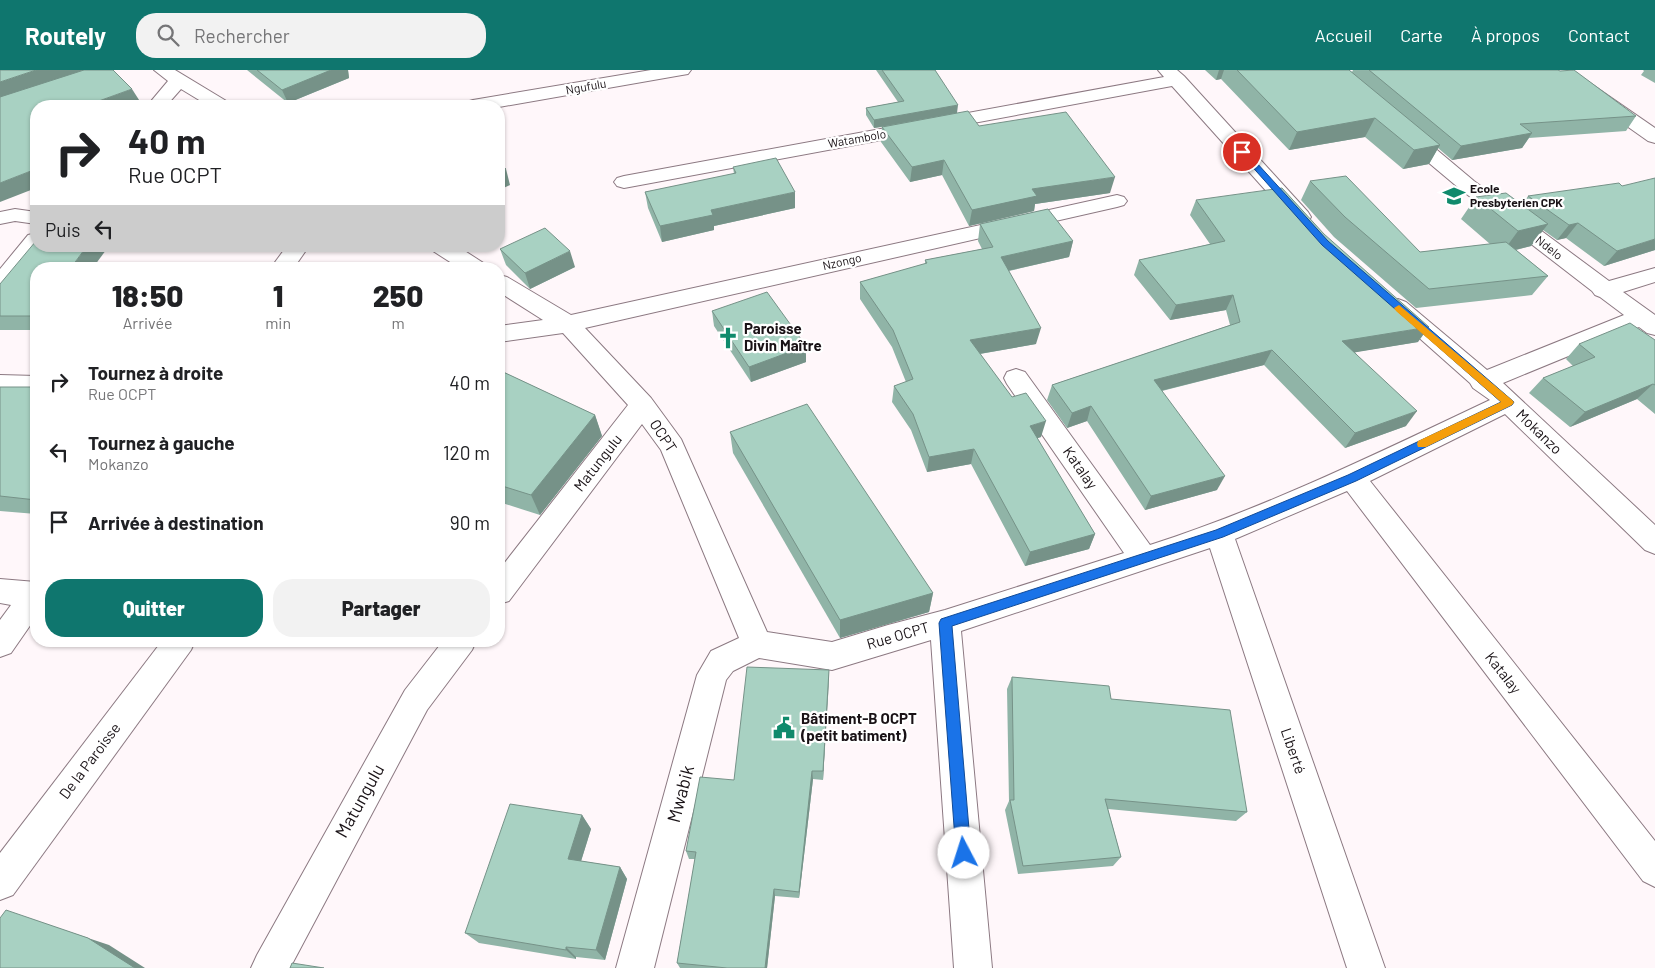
<!DOCTYPE html>
<html lang="fr">
<meta charset="utf-8">
<style>
:root{--surface:#fff;--page:#f2f2f2;--text:#202124;--muted:#757577;--accent:#0f766e}
body{margin:0;font-family:Barlow,sans-serif;background:var(--page);color:var(--text);height:100vh;display:flex;flex-direction:column;font-size:19px;white-space:nowrap}
*{box-sizing:border-box;margin:0}
p{font-size:16px;color:var(--muted)}
.icon{flex:none;width:28px;height:28px;fill:none;stroke:currentColor;stroke-width:2;stroke-linecap:round;stroke-linejoin:round}
.map{position:relative;flex:1;overflow:hidden}
.panel{position:absolute;left:30px;top:192px;width:475px;height:385px;display:flex;flex-direction:column;background:var(--surface);border-radius:20px;box-shadow:0 1px 4px #0004}
.panel>*{flex:none}
.hud{position:absolute;left:30px;top:30px;width:475px;height:152px;border-radius:20px;box-shadow:0 1px 4px #0004;background:#fff;color:var(--text);overflow:hidden}
.pin{position:absolute;display:grid;place-items:center;width:42px;height:42px;color:#fff;margin:-21px;border:2px solid #fff;border-radius:50%;box-shadow:0 1px 5px #0007}
.me{position:absolute;width:55px;margin:-28px;rotate:355deg;stroke-linejoin:round;filter:drop-shadow(0 0 4px #0008)}
.turn{display:flex;align-items:center;gap:18px;height:105px;padding:0 15px;font-size:22px}
.turn .icon{width:65px;height:65px;stroke-width:2.5}
.turn b{display:block;font-size:35px;line-height:42px}
.then{display:flex;align-items:center;height:48px;padding:0 15px;background:#0003;gap:10px;font-size:19px}
.eta{display:flex;justify-content:space-evenly;align-items:center;height:85px;text-align:center}
.eta b{font-size:30px;font-weight:800;line-height:35px}
.button{display:flex;gap:10px;margin-top:auto;padding:10px 15px}
.button a{flex:1;height:58px;border-radius:20px;background:var(--accent);color:#fff;font-size:20px;font-weight:800;line-height:58px;text-align:center}
.button a+a{background:var(--page);color:var(--text)}
ul{padding:0;list-style:none}
li{display:flex;align-items:center;gap:15px;height:70px;padding:0 15px}
li div{flex:1}
li b{display:block;font-size:19px}
li em{font-style:normal}
header{display:flex;align-items:center;gap:30px;box-sizing:border-box;height:70px;padding:0 25px;background:var(--accent);color:#fff}
header strong{font-size:24px}
nav{display:flex;gap:28px;margin-inline-start:auto;font-size:18px}
.search{width:350px;height:45px;background:var(--page);display:flex;align-items:center;gap:12px;box-sizing:border-box;padding:0 18px;border-radius:20px;color:var(--muted);font-size:19px}
.map>svg:first-child{display:block}
.lines{fill:none;stroke-linecap:round;stroke-linejoin:round}
.minor-casing{stroke:#8c7982;stroke-width:2}
.minor{fill:#fff;fill-rule:evenodd}
.wall{fill:#90b4a7}
.shaded-wall{fill:#769288}
.building{fill:#a8d1c2;stroke:#769288}
.route{fill:#1a73e8;stroke:#114b97}
.slow{fill:#f59e0b}
.labels{text-anchor:middle;stroke-width:4.5;stroke-linejoin:round;paint-order:stroke}
.far-street-label{font-size:12px;fill:#191216;stroke:#fff}
.far-poi-label{font-size:12px;font-weight:bold;fill:#191216;stroke:#fff;text-anchor:start}
.poi-label{font-size:15px;font-weight:bold;fill:#191216;stroke:#fff;text-anchor:start}
.street-label{font-size:15px;fill:#191216;stroke:#fff}
.near-street-label{font-size:18px;fill:#191216;stroke:#fff}
</style>
<header>
<strong>Routely</strong>
<div class="search"><svg class="icon" aria-label="search" viewBox="0 0 24 24"><circle cx="10" cy="10" r="6"/><path d="M15 15l6 6"/></svg>Rechercher</div>
<nav><a>Accueil</a><a>Carte</a><a>À propos</a><a>Contact</a></nav>
</header>
<div class="map">
<svg width="1655" height="898" viewBox="0 0 1655 898">
<rect width="100%" height="100%" fill="#fff7fa"/>
<g class="lines">
<g class="minor-casing">
<g id="minor">
<path d="M154,0H175L228,32L230,36H209L181,19L166,36H147L168,11Z"/>
<path d="M651,0H691L688,4L682,5L499,37L464,36L466,32L473,30Z"/>
<path d="M1158,0H1177L1184,6L1308,142L1311,147L1308,152L1301,153L1294,152L1172,16L624,118L617,116L614,112L617,108L624,106L1164,7Z"/>
<path d="M1550,0H1571L1655,58V73L1648,71L1553,4Z"/>
<path d="M1405,57L1412,59L1474,111L1609,211L1655,198V212L1623,222L1655,245V265L1647,263L1639,257L1503,313L1655,455V484L1645,480L1505,344L1370,411L1655,771V817L1643,811L1347,421L1235,469L1385,898H1347L1210,478L961,561L992,898H954L931,570L832,600L759,588L733,601L726,610L654,898H616L697,605L711,581L739,568L661,380L642,354L509,531L499,534V500L628,335L563,263L499,272V256L543,250L499,222V205L507,207L571,245L1117,125L1124,127L1127,131L1124,135L1117,137L585,258L651,328L681,369L767,562L832,572L888,555L945,540L1124,483L1007,314L1004,308L1007,302L1016,299L1025,302L1150,475C1268,437 1378,383 1490,330L1473,318L1470,313L1390,242L1387,237L1390,232L1398,229L1406,232L1487,300L1624,245L1600,227L1595,225L1592,221L1460,119L1398,67L1395,63L1398,59Z"/>
<path d="M15,139L36,142V154L15,151L0,154V142Z"/>
<path d="M36,163V176H42L8,218L0,220V199L28,165Z"/>
<path d="M287,176H309L293,199H270Z"/>
<path d="M430,176H457L485,194L488,199H461L433,181Z"/>
<path d="M0,305L36,306V324L0,323Z"/>
<path d="M0,509L36,512V547L11,583L0,587V550L11,535L0,533Z"/>
<path d="M162,571H195L191,580L13,825L0,830V783Z"/>
<path d="M443,571H476L472,580L427,640L290,898H251L257,885L405,620Z"/>
</g>
</g>
<use href="#minor" class="minor"/>
</g>
<g class="wall">
<path d="M247,0H348L349,8L288,33Z"/>
<path d="M876,0H935L957,43L979,56L1110,123L1035,134L1034,141L969,156L942,105L910,112L881,72L882,57L874,58L866,45V38L898,32Z"/>
<path d="M1205,0H1349L1352,2L1353,0H1558L1636,46L1626,61L1529,68L1522,78L1452,90L1438,78L1429,94L1403,99L1365,67L1289,80L1221,9L1216,10Z"/>
<path d="M1643,0H1655V13L1641,5L1644,1Z"/>
<path d="M733,97L795,138L714,156V160L662,172L648,138L645,122L734,104Z"/>
<path d="M1310,111L1420,182L1490,174L1461,149L1476,127L1522,135L1528,126L1655,180L1604,196L1566,168L1557,170L1543,160L1531,176L1516,180L1548,206L1532,225L1416,238L1334,167L1301,130Z"/>
<path d="M1196,130L1418,272L1355,282L1406,356L1345,378L1264,295L1162,321L1217,420L1145,440L1087,351L1067,358L1047,330L1052,315L1230,255L1226,240L1170,250L1134,205L1139,190L1210,174L1190,145Z"/>
<path d="M980,154L1073,171L1069,187L1009,201L1036,274L980,284L1041,367L1037,368L1095,464L1089,479L1025,496L971,394L927,402L911,360L892,332L894,316L906,312L892,277L860,229V212L925,194V190L982,179L978,171Z"/>
<path d="M500,179L575,197L530,219L506,195Z"/>
<path d="M36,199V260H0V214Z"/>
<path d="M712,241L806,276V292L751,312L714,256Z"/>
<path d="M1655,270V344L1637,329L1570,357L1529,323L1543,308L1573,296L1566,289L1579,274Z"/>
<path d="M499,300L595,345L602,366L540,445L499,432Z"/>
<path d="M0,317H36V444L0,441Z"/>
<path d="M730,362L933,523L929,542L840,568L733,383Z"/>
<path d="M829,600L823,710L813,709L799,828L775,826L767,898H680L677,893L695,789H689L686,781L734,710Z"/>
<path d="M1012,607L1111,629L1247,742L1236,751L1108,739L1121,787L1113,796L1018,804L1005,740L1009,731L1007,619Z"/>
<path d="M582,745L591,759L581,791L620,797L627,809L605,890L576,887V889L479,873L465,863Z"/>
</g>
<g class="shaded-wall">
<path d="M36,0H87L0,29V12Z"/>
<path d="M331,0H348L349,8L288,33L282,20Z"/>
<path d="M1219,0H1224L1221,9L1216,10Z"/>
<path d="M132,19L141,33L132,36H85Z"/>
<path d="M958,35L957,43L874,58V50Z"/>
<path d="M1375,48L1365,67L1289,80L1297,62Z"/>
<path d="M1532,63L1522,78L1452,90L1461,76Z"/>
<path d="M1440,75L1429,94L1403,99L1414,80Z"/>
<path d="M944,90L942,105L910,112L912,97Z"/>
<path d="M36,99V118L0,132V113Z"/>
<path d="M506,99L510,115L499,120V102Z"/>
<path d="M1115,107L1110,123L1035,134L1034,141L969,156L972,140L1032,119Z"/>
<path d="M795,122V138L714,156V160L662,172L660,156L711,140Z"/>
<path d="M1578,153L1566,168L1557,170L1569,155Z"/>
<path d="M1548,154L1531,176L1502,183L1518,161Z"/>
<path d="M1655,169V180L1604,196L1617,181Z"/>
<path d="M1073,171L1069,187L998,203L1001,187Z"/>
<path d="M87,176H109L92,199H70Z"/>
<path d="M570,181L575,197L530,219L525,203Z"/>
<path d="M1233,225L1226,240L1170,250L1176,235Z"/>
<path d="M36,242V250L33,246Z"/>
<path d="M1429,257L1418,272L1333,286L1342,271Z"/>
<path d="M1041,258L1036,274L967,286L970,270Z"/>
<path d="M806,276V292L751,312L749,297Z"/>
<path d="M1272,280L1264,295L1148,324L1154,310Z"/>
<path d="M1653,314L1637,329L1570,357L1585,342Z"/>
<path d="M1091,336L1087,351L1067,358L1072,343Z"/>
<path d="M1417,341L1406,356L1345,378L1355,363Z"/>
<path d="M595,345L602,366L540,445L531,425Z"/>
<path d="M1046,351L1041,367L1026,372L1030,356Z"/>
<path d="M974,379L971,394L927,402L929,387Z"/>
<path d="M1225,406L1217,420L1145,440L1151,426Z"/>
<path d="M1095,464L1089,479L1025,496L1030,482Z"/>
<path d="M933,523L929,542L840,568V550Z"/>
<path d="M829,600V610L823,710V701Z"/>
<path d="M812,701L813,709L799,828V822Z"/>
<path d="M582,745L591,759L578,801L568,789Z"/>
<path d="M620,797L627,809L605,890L596,880Z"/>
<path d="M774,819L775,826L767,898H765Z"/>
<path d="M28,848L109,875L145,898H135Z"/>
<path d="M566,877L576,887V889L566,880Z"/>
</g>
<g class="building">
<path d="M0,0H36L0,12Z"/>
<path d="M84,0H113L132,19L85,36H36V99L0,113V27Z"/>
<path d="M257,0H331L282,20Z"/>
<path d="M882,0H935L958,35L874,50L866,38L904,31Z"/>
<path d="M1237,0H1349L1440,75L1414,80L1375,48L1297,62Z"/>
<path d="M1369,0H1558L1560,1L1574,0L1636,46L1520,54L1532,63L1461,76Z"/>
<path d="M968,41L979,56L1066,42L1115,107L1032,119L1037,126L972,140L944,90L912,97L882,57Z"/>
<path d="M776,88L795,122L711,140L713,145L660,156L645,122L736,103L733,97Z"/>
<path d="M499,94L506,99L499,102Z"/>
<path d="M1346,106L1420,182L1506,172L1548,206L1429,219L1345,147L1310,111Z"/>
<path d="M1655,108V169L1617,181L1578,153L1569,155L1528,126L1619,113L1622,116Z"/>
<path d="M1282,118L1324,164L1429,257L1342,271L1417,341L1355,363L1272,280L1154,310L1225,406L1151,426L1091,336L1072,343L1052,315L1240,252L1233,225L1176,235L1139,190L1225,171L1196,130Z"/>
<path d="M1506,123L1548,154L1518,161L1476,127Z"/>
<path d="M1048,139L1073,171L1001,187L1041,258L970,270L1012,327L1026,323L1046,351L1030,356L1095,464L1030,482L974,379L929,387L913,344L894,316L913,309L893,260L860,212L927,193L925,190L993,177L980,154Z"/>
<path d="M545,158L570,181L525,203L500,179Z"/>
<path d="M36,171V176H87L70,199H36V242L33,246H0V214Z"/>
<path d="M767,222L806,276L749,297L712,241Z"/>
<path d="M1630,253L1655,270V315L1653,314L1585,342L1543,308L1595,287L1579,274Z"/>
<path d="M499,300L595,345L531,425L499,415Z"/>
<path d="M0,317H36V430L0,426Z"/>
<path d="M807,334L933,523L840,550L730,362Z"/>
<path d="M747,597L829,600L823,701H812L799,822L774,819L765,898H727L677,893L696,782L686,781L700,707L734,710Z"/>
<path d="M1012,607L1109,616L1111,629L1230,640L1247,742L1105,729L1121,787L1023,796L1010,730H1014Z"/>
<path d="M510,734L582,745L568,789L620,797L596,880L566,877V880L465,863Z"/>
<path d="M6,840L88,868L135,898H0V848Z"/>
<path d="M292,893L324,898H290Z"/>
</g>
<path class="route" d="M1240,80H1245L1328,171L1514,332L1512,335L1356,411L1223,467L952,556L971,783L969,788L964,790L959,788L956,783L939,553L941,549L1216,460L1348,405L1501,332L1322,175L1240,83Z"/>
<path class="slow" d="M1399,235L1512,330L1514,332L1512,335L1426,377H1418L1417,374L1418,371L1501,332L1396,241L1394,238Z"/>
<defs>
<g id="school-bare" transform="scale(1.725)"><path d="M0-5L7-2L0 1L-7-2ZM-4 1L0 2.5L4 1V4Q0 6-4 4Z" fill="#108a6c" stroke="#fff" stroke-width="2.5" paint-order="stroke"/></g>
<g id="church-bare" transform="scale(1.725)"><path d="M-1.2-6h2.4v3.5h3.3v2.4h-3.3V6h-2.4V-.1h-3.3v-2.4h3.3Z" fill="#108a6c" stroke="#fff" stroke-width="2.5" paint-order="stroke"/></g>
<g id="civic-bare" transform="scale(1.725)"><path d="M-.6-6.5H3V-4.5H.6V-3L4-1V1h2V6H-6V1h2V-1L-.6-3ZM-1.2 2.5V6h2.4V2.5Z" fill="#108a6c" stroke="#fff" stroke-width="2.5" paint-order="stroke"/></g>
</defs>
<g fill-rule="evenodd">
<use href="#school-bare" x="1454" y="126"/>
<use href="#church-bare" x="728" y="268"/>
<use href="#civic-bare" x="784" y="658"/>
</g>
<g class="labels">
<g class="far-street-label">
<text transform="translate(586 17) rotate(-10)" y="4">Ngufulu</text>
<text transform="translate(857 69) rotate(-10)" y="4">Watambolo</text>
<text transform="translate(1549 178) rotate(38)" y="4">Ndelo</text>
<text transform="translate(842 192) rotate(-13)" y="4">Nzongo</text>
</g>
<g class="far-poi-label">
<text x="1470" y="123">Ecole<tspan x="1470" dy="14">Presbyterien CPK</tspan></text>
</g>
<g class="poi-label">
<text x="744" y="264">Paroisse<tspan x="744" dy="17">Divin Maître</tspan></text>
<text x="801" y="654">Bâtiment-B OCPT<tspan x="801" dy="17">(petit batiment)</tspan></text>
</g>
<g class="street-label">
<text transform="translate(1539 362) rotate(44)" y="5">Mokanzo</text>
<text transform="translate(663 366) rotate(57)" y="5">OCPT</text>
<text transform="translate(598 393) rotate(-52)" y="5">Matungulu</text>
<text transform="translate(1080 398) rotate(55)" y="5">Katalay</text>
<text transform="translate(898 566) rotate(-16)" y="5">Rue OCPT</text>
<text transform="translate(1503 603) rotate(52)" y="5">Katalay</text>
<text transform="translate(1293 681) rotate(71)" y="5">Liberté</text>
<text transform="translate(90 691) rotate(-53)" y="5">De la Paroisse</text>
</g>
<g class="near-street-label">
<text transform="translate(681 724) rotate(-75)" y="6">Mwabik</text>
<text transform="translate(360 731) rotate(-61)" y="6">Matungulu</text>
</g>
</g>
</svg>
<div class="pin" style="left:1242px;top:82px;background:#d93025"><svg class="icon" aria-label="arrive" viewBox="0 0 24 24"><path d="M6 21V4h12l-3 4 3 4H6"/></svg></div>
<svg class="me" style="left:964px;top:783px" viewBox="-20 -20 40 40"><circle r="19" fill="#fff"/><path d="M0-13L10 11 0 6-10 11z" fill="#1a73e8"/></svg>
<div class="hud">
<div class="turn"><svg class="icon" aria-label="right" viewBox="0 0 24 24"><path d="M7 20v-9h11M14 6l5 5-5 5"/></svg><div><b>40 m</b>Rue OCPT</div></div>
<div class="then">Puis<svg class="icon" aria-label="left" viewBox="0 0 24 24"><path d="M17 20v-9H6M10 6l-5 5 5 5"/></svg></div>
</div>
<section class="panel">
<div class="eta">
<div><b>18:50</b><p>Arrivée</p></div>
<div><b>1</b><p>min</p></div>
<div><b>250</b><p>m</p></div>
</div>
<ul>
<li><svg class="icon" aria-label="right" viewBox="0 0 24 24"><path d="M7 20v-9h11M14 6l5 5-5 5"/></svg><div><b>Tournez à droite</b><p>Rue OCPT</p></div><em>40 m</em></li>
<li><svg class="icon" aria-label="left" viewBox="0 0 24 24"><path d="M17 20v-9H6M10 6l-5 5 5 5"/></svg><div><b>Tournez à gauche</b><p>Mokanzo</p></div><em>120 m</em></li>
<li><svg class="icon" aria-label="arrive" viewBox="0 0 24 24"><path d="M6 21V4h12l-3 4 3 4H6"/></svg><div><b>Arrivée à destination</b></div><em>90 m</em></li>
</ul>
<div class="button"><a>Quitter</a><a>Partager</a></div>
</section>
</div>
